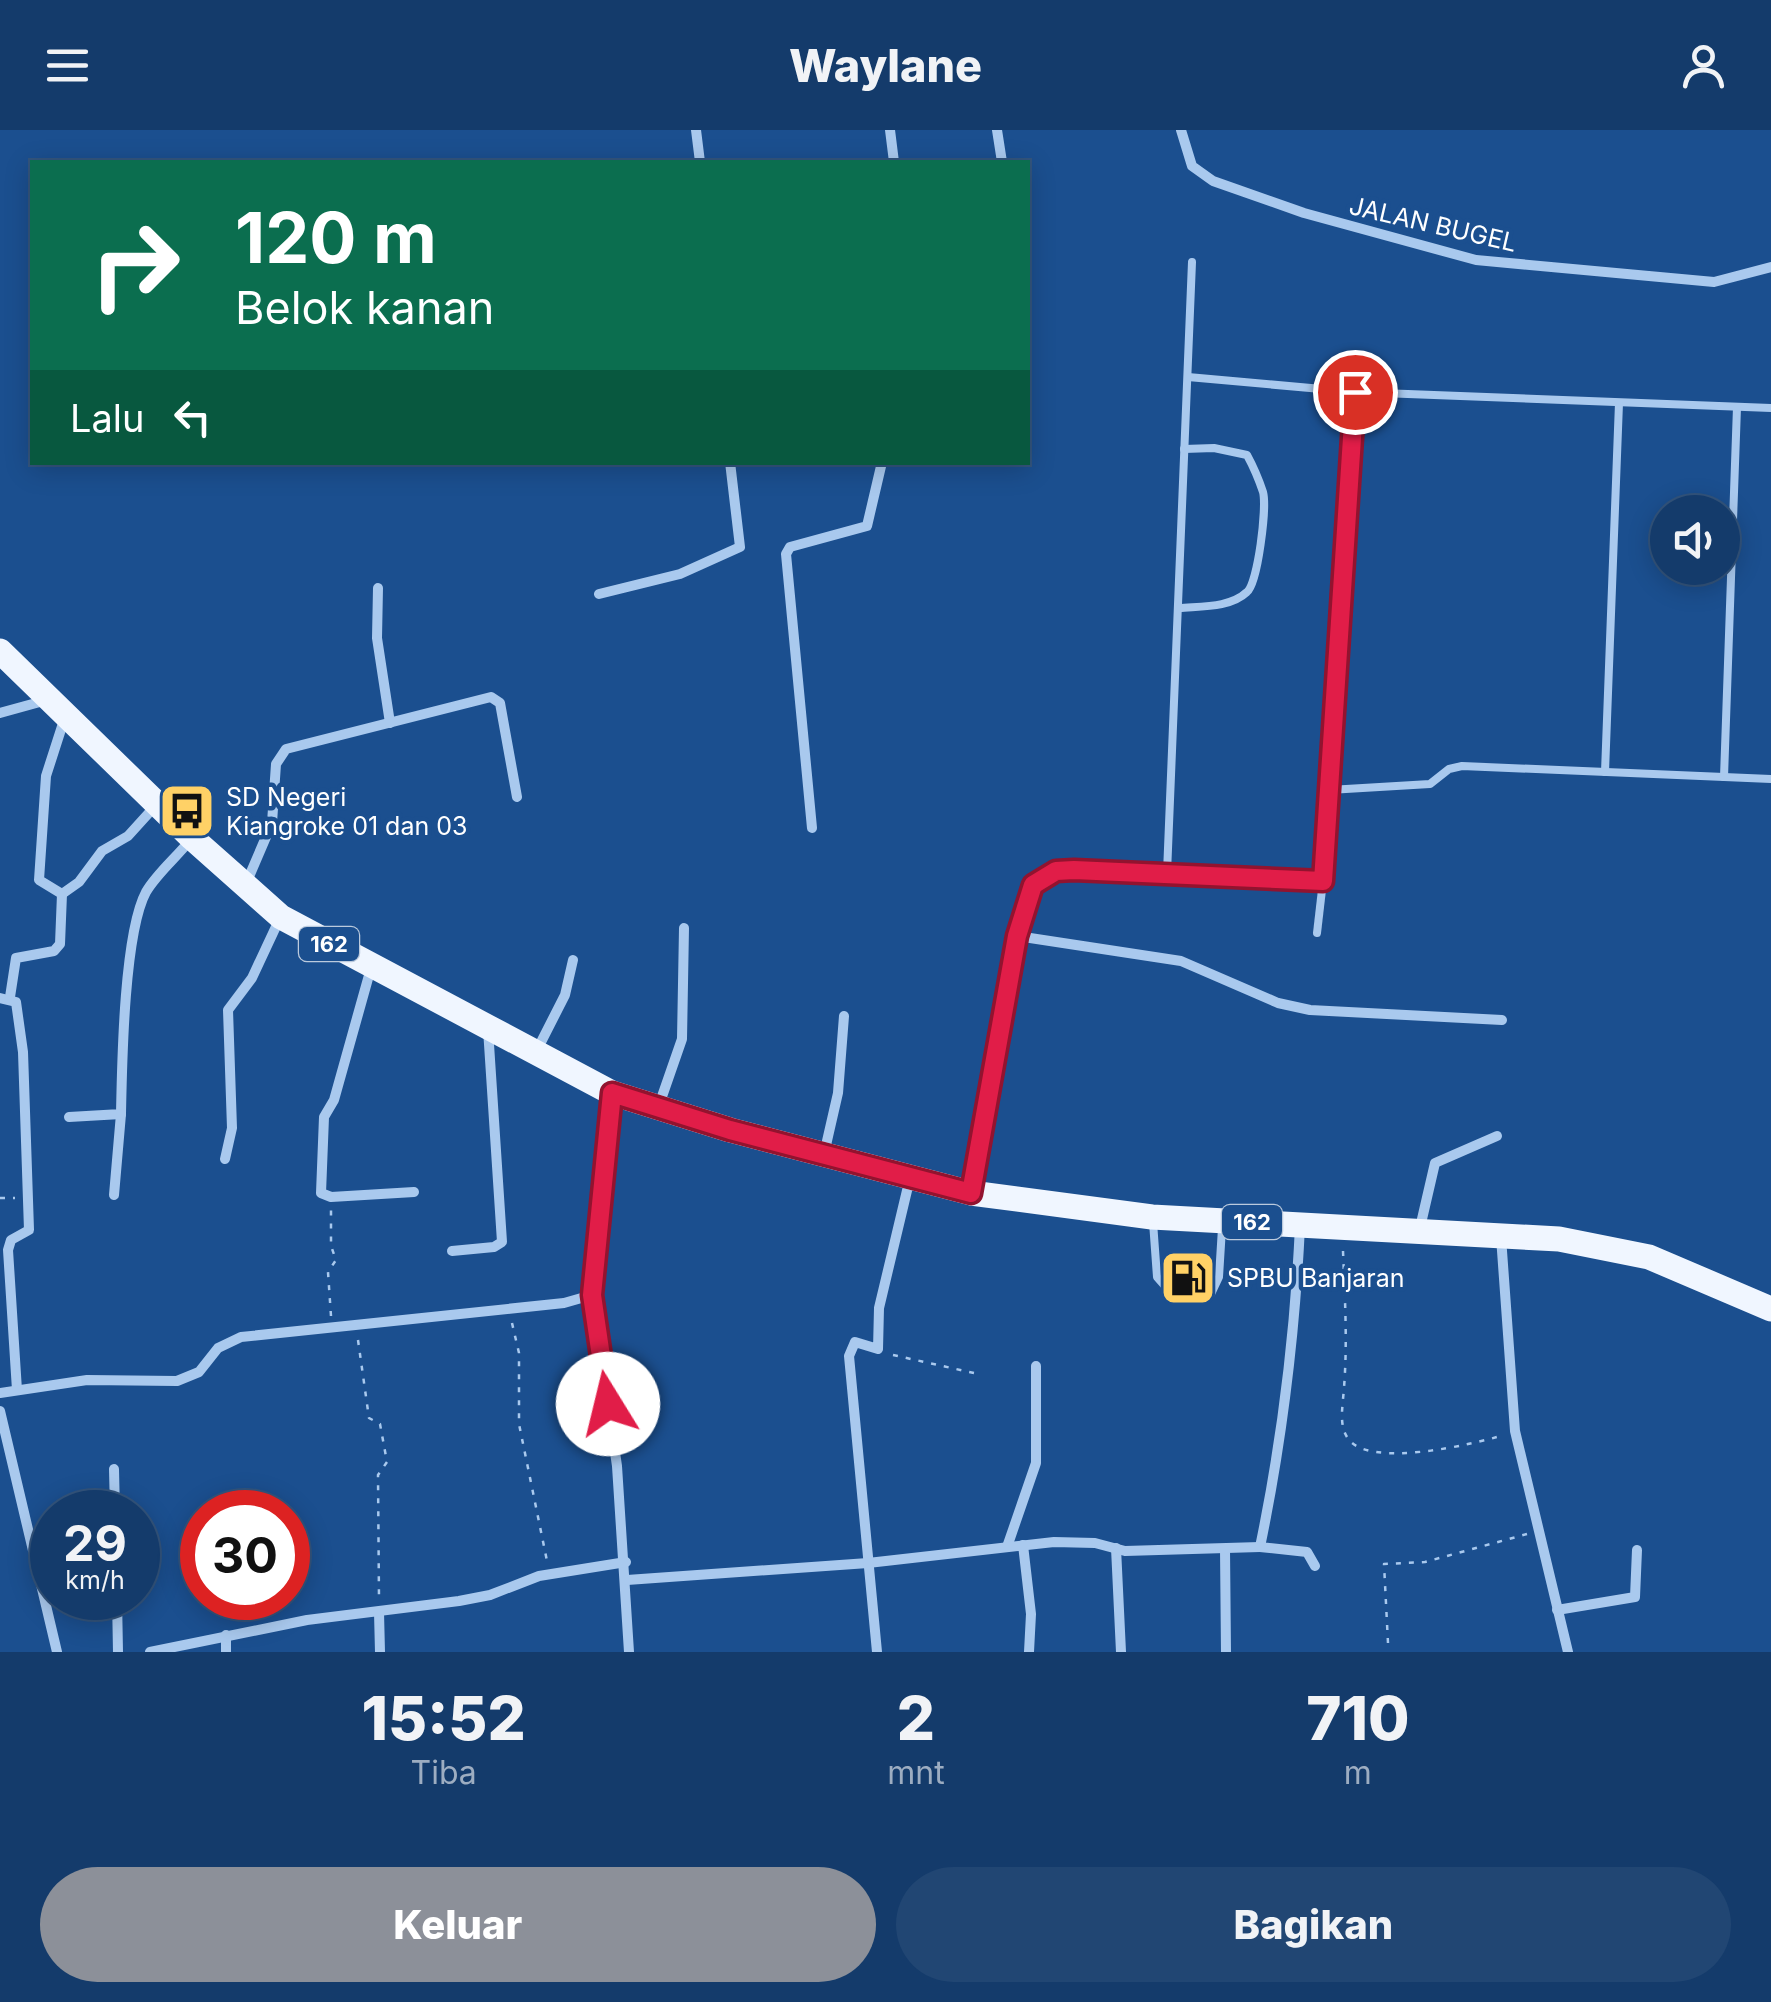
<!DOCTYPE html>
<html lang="id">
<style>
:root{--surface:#143b6b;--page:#214673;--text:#f1f3f6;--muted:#9dadc1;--line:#33557e;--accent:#8c9099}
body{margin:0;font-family:Inter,sans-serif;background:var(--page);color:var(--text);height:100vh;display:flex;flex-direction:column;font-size:38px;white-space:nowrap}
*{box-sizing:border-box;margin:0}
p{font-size:32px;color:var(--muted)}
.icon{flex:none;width:55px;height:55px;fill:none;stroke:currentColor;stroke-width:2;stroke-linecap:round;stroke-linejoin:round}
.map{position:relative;height:1522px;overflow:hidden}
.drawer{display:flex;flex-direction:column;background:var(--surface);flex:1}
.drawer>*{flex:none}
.hud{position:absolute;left:30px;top:30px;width:1000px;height:305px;border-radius:0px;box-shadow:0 5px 25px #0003,0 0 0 2px var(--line);background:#0b6e4f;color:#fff;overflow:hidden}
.controls{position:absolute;left:1650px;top:365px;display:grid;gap:20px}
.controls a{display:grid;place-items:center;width:90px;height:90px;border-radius:50%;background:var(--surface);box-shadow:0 5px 25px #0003,0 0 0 2px var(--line);font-size:50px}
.speed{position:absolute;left:30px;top:1360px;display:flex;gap:20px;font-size:50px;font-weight:700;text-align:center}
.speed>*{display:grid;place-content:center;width:130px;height:130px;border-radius:50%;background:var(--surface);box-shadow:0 5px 25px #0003,0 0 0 2px var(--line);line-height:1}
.speed small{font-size:25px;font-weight:400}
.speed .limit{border:15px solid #d22;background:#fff;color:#111}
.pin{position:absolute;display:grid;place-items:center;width:85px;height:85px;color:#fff;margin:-42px;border:5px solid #fff;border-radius:50%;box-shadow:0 2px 10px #0007}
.me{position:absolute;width:110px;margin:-55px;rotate:351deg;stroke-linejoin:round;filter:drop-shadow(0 0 8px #0008)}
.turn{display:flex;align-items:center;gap:35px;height:210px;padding:0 40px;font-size:45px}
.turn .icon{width:130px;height:130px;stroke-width:2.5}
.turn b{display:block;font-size:70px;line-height:85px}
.then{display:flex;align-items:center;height:95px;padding:0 40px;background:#0003;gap:20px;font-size:38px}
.eta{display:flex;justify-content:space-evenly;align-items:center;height:170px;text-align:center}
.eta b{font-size:60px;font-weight:800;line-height:70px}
.button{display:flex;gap:20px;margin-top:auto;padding:20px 40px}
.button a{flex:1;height:115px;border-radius:60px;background:var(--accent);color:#fff;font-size:40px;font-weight:800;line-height:115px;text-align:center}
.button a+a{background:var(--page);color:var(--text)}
header{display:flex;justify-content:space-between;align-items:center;height:130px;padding:0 40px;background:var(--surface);font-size:45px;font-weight:800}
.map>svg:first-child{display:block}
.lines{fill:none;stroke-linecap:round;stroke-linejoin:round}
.path{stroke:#a9c9ee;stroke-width:2.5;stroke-dasharray:5 8;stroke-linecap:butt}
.lane{stroke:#a9c9ee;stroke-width:8}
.street{stroke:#a9c9ee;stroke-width:10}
.primary{stroke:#f0f6ff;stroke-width:25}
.route-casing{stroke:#92132f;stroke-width:25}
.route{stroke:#e11d48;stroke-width:18}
.labels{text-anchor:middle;stroke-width:9;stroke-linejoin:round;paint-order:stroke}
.shield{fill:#1b4f8f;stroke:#bbcadd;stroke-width:2.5}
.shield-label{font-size:22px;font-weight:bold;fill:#fff}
.street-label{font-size:25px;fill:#fff;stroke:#1b4f8f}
.poi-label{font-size:25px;fill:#fff;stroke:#1b4f8f;text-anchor:start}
</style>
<header><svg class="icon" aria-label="menu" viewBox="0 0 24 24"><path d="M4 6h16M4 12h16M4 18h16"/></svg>Waylane<svg class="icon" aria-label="person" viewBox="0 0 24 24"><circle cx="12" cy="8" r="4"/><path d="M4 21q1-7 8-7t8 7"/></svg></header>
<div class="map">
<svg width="1771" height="1522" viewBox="0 0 1771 1522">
<rect width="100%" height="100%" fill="#1b4f8f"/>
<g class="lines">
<g class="path">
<path d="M0,1068H15"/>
<path d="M1343,1121C1345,1171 1348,1219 1343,1269C1342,1281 1340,1296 1347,1307C1366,1340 1474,1314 1504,1305"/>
<path d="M331,1186L328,1142L336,1130L331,1116V1079"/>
<path d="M512,1193L519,1223V1294L547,1431"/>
<path d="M358,1210L369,1288L380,1294L387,1332L378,1345L379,1469"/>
<path d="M893,1225L974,1243"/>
<path d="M1388,1513L1384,1434L1425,1432L1527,1404"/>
</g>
<g class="lane">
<path d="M1355,262L1771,278"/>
<path d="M1179,478C1201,476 1230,478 1247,462C1258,453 1267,377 1263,362C1259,350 1253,336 1247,325L1214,318L1184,319"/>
<path d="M1605,642L1619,273"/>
<path d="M1724,647L1737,277"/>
<path d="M1329,660L1430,654L1449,639L1462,636L1771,649"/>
<path d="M1167,743L1192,132"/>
<path d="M1317,803L1323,751"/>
<path d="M1017,806L1033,755L1056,741L1323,751L1355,262L1188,247"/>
<path d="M1153,1092L1157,1147L1172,1164H1211L1219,1147L1222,1098"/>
</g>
<g class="street">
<path d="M696,0L700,32"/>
<path d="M890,0L894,32"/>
<path d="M997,0L1002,32"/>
<path d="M1181,0L1192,36L1213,51L1304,83L1476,130L1714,152L1771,137"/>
<path d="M378,458L377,508L390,593"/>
<path d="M599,464L680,444L740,417L730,332"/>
<path d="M0,583L47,570"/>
<path d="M812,698L786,424L790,417L867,396L882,332"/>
<path d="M245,756L272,693L276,634L286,619L491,567L500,573L517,667"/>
<path d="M62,764L79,752L102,721L128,706L157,674"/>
<path d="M371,838L334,970L324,987L321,1063L331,1067L414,1062"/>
<path d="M10,867L16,828L54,821L60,814L62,764L39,750L46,646L65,587"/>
<path d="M0,868L16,872L23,922L29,1100L11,1110L8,1120L17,1260"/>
<path d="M536,922L565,865L573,830"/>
<path d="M611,966L592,1165L617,1336L629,1522"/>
<path d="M658,978L682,909L684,798"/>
<path d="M69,987L121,984C122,933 124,803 146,762C157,743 177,727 191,709"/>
<path d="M824,1024L838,963L844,886"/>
<path d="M225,1029L232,998L228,880L252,848L280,788"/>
<path d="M971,1062L1017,806L1181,831L1278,873L1310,880L1502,890"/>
<path d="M114,1065L121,984"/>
<path d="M1300,1096C1295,1203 1282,1311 1260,1417L1307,1422L1315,1436"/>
<path d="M1419,1102L1435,1033L1497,1006"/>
<path d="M1501,1107L1515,1301L1568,1522"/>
<path d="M452,1121L494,1117L502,1112L488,899"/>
<path d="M0,1263L87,1250L177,1251L199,1242L218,1218L241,1207L564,1173L592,1165"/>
<path d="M0,1281L57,1522"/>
<path d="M114,1339L115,1382"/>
<path d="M1023,1415L1031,1484L1029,1522"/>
<path d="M1007,1417L1036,1333V1236"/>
<path d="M1116,1418L1121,1522"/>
<path d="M1225,1419L1226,1522"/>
<path d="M627,1450L868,1433L1054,1412L1095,1413L1125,1421L1260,1417"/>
<path d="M117,1468L118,1522"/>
<path d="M1557,1480L1635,1467L1637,1420"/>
<path d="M379,1482L380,1522"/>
<path d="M226,1505V1522"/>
<path d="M150,1522L307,1490L459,1471L490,1465L539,1446L626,1432"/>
<path d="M877,1522L849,1226L855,1212L878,1219L879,1178L910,1048"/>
</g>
<path class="primary" d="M0,521L192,708L281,787L612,963L730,1000L971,1063L1152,1087L1559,1109L1649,1127L1771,1179"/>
</g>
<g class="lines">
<g class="route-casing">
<path id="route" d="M608,1274L592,1165L612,963L730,1000L971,1063L1017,806L1033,755L1056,741L1074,740L1323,751L1355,262"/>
</g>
<use href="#route" class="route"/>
</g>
<defs>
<g id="bus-square" transform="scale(2.875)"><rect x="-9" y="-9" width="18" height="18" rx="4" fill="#ffd166" stroke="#1b4f8f"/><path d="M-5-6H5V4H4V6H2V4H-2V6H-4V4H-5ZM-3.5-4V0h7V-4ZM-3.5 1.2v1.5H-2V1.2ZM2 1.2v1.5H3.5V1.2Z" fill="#111"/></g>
<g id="fuel-square" transform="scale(2.875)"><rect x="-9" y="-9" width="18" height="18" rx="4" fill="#ffd166" stroke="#1b4f8f"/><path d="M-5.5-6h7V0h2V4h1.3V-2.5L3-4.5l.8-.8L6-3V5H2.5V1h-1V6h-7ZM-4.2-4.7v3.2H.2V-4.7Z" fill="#111"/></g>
</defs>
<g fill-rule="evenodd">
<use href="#bus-square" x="187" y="681"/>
<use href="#fuel-square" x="1188" y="1148"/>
</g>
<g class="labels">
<g class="shield">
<rect x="299" y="797" width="60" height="34" rx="8"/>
<rect x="1222" y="1075" width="60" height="34" rx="8"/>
</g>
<g class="shield-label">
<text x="329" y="822">162</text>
<text x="1252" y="1100">162</text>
</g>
<g class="street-label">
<text transform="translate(1433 94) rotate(13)" y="9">JALAN BUGEL</text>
</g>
<g class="poi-label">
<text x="226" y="676">SD Negeri<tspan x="226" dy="29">Kiangroke 01 dan 03</tspan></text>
<text x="1227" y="1157">SPBU Banjaran</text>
</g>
</g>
</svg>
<div class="controls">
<a><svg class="icon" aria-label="sound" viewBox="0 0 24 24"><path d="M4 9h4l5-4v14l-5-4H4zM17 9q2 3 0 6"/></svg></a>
</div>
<div class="speed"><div>29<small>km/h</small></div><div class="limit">30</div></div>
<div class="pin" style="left:1355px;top:262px;background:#d93025"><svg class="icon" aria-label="arrive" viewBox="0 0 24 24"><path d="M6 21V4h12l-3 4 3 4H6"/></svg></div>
<svg class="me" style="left:608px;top:1274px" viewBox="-20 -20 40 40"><circle r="19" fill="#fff"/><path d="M0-13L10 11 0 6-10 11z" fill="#e11d48"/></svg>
<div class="hud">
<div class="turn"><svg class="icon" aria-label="right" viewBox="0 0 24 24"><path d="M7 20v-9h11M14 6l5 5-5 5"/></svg><div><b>120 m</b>Belok kanan</div></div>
<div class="then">Lalu<svg class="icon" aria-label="left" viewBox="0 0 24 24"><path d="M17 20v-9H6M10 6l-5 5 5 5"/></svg></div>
</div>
</div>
<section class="drawer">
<div class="eta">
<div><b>15:52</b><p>Tiba</p></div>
<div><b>2</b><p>mnt</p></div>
<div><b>710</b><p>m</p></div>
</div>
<div class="button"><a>Keluar</a><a>Bagikan</a></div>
</section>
